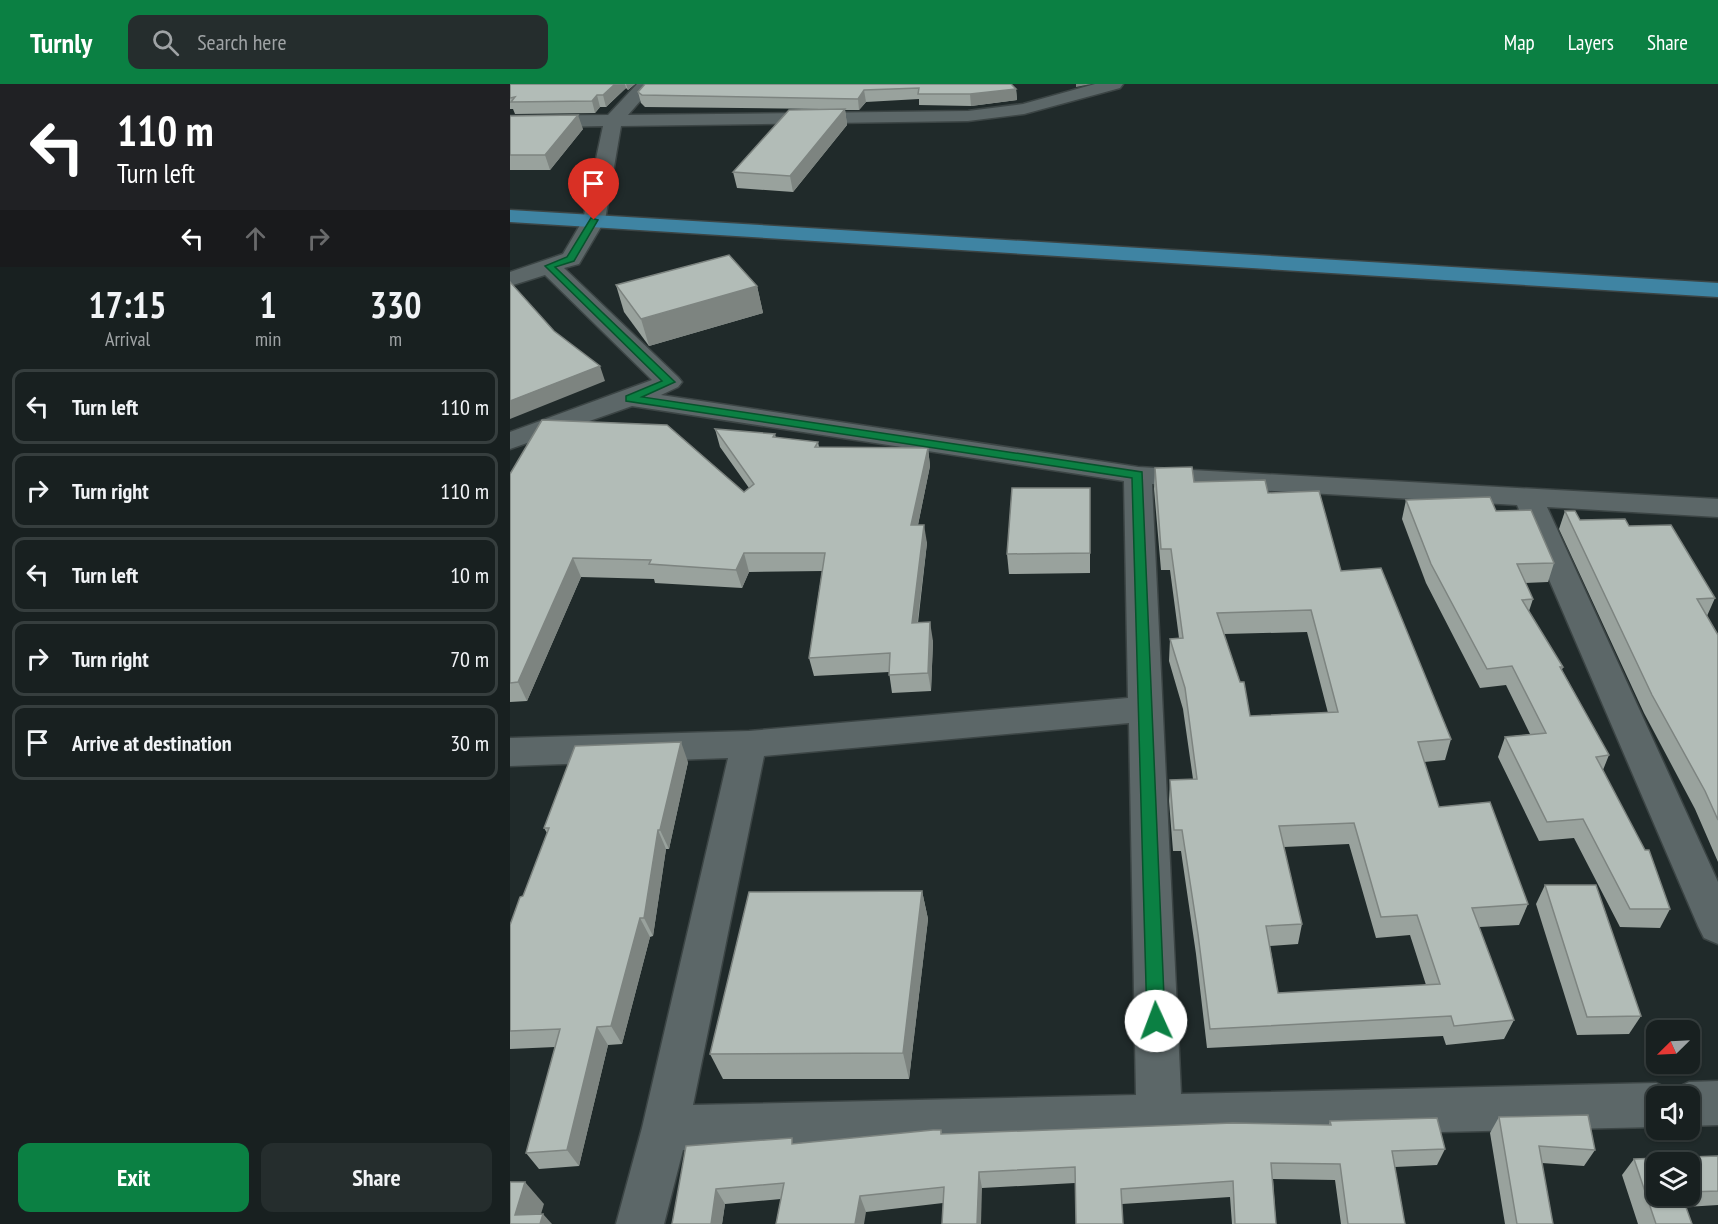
<!DOCTYPE html>
<style>
:root{--surface:#182020;--page:#252d2d;--text:#f1f3f6;--muted:#9fa3a5;--line:#363e3e;--accent:#0b8043}
body{margin:0;font-family:"PT Sans Narrow",sans-serif;background:var(--page);color:var(--text);height:100vh;display:flex;flex-direction:column;font-size:22px;white-space:nowrap}
*{box-sizing:border-box;margin:0}
p{font-size:20px;color:var(--muted)}
.icon{flex:none;width:33px;height:33px;fill:none;stroke:currentColor;stroke-width:2;stroke-linecap:round;stroke-linejoin:round}
.map{position:relative;flex:1;overflow:hidden}
.side{display:flex;flex-direction:column;background:var(--surface);width:510px}
.side>*{flex:none}
.banner{background:#202124;color:#fff;overflow:hidden}
.needle{width:39px;rotate:246deg}
.fabs{position:absolute;left:1136px;top:936px;display:grid;gap:12px}
.fabs a{display:grid;place-items:center;width:54px;height:54px;border-radius:12px;background:var(--surface);box-shadow:0 2px 4px #0004,0 0 0 2px var(--line);font-size:30px}
.pin{position:absolute;display:grid;place-items:center;width:51px;height:51px;color:#fff;margin:-62px -26px;border-radius:50% 50% 50% 0;rotate:-45deg;box-shadow:0 0 6px #0007}
.pin .icon{rotate:45deg}
.me{position:absolute;width:66px;margin:-33px;rotate:358deg;stroke-linejoin:round;filter:drop-shadow(0 0 4px #0008)}
.turn{display:flex;align-items:center;gap:21px;height:126px;padding:0 18px;font-size:27px}
.turn .icon{width:78px;height:78px;stroke-width:2.5}
.turn b{display:block;font-size:42px;line-height:51px}
.lanes{display:flex;align-items:center;height:57px;padding:0 18px;background:#0003;justify-content:center;gap:30px;direction:ltr}
.lanes .off{opacity:.35}
.eta{display:flex;justify-content:space-evenly;align-items:center;height:102px;text-align:center}
.eta b{font-size:36px;font-weight:800;line-height:42px}
.primary-button{display:flex;gap:12px;margin-top:auto;padding:12px 18px}
.primary-button a{flex:1;height:69px;border-radius:12px;background:var(--accent);color:#fff;font-size:24px;font-weight:800;line-height:69px;text-align:center}
.primary-button a+a{background:var(--page);color:var(--text)}
ul{padding:0;list-style:none}
li{display:flex;align-items:center;gap:18px;height:75px;margin:0 12px 9px;padding:0 6px;border:3px solid var(--line);border-radius:12px}
li div{flex:1}
li b{display:block;font-size:22px}
li em{font-style:normal}
header{display:flex;align-items:center;gap:36px;box-sizing:border-box;height:84px;padding:0 30px;background:var(--accent);color:#fff}
header strong{font-size:28px}
nav{display:flex;gap:33px;margin-inline-start:auto;font-size:21px}
.search{width:420px;height:54px;background:var(--page);display:flex;align-items:center;gap:15px;box-sizing:border-box;padding:0 21px;border-radius:12px;color:var(--muted);font-size:22px}
main{display:flex;flex:1;min-height:0}
.map>svg:first-child{display:block}
.lines{fill:none;stroke-linecap:round;stroke-linejoin:round}
.minor-casing{stroke:#3c4545;stroke-width:3}
.major-casing{stroke:#3c4545;stroke-width:3}
.minor{fill:#5c6768;fill-rule:evenodd}
.major{fill:#3f84a3;fill-rule:evenodd}
.wall{fill:#99a29d;fill-rule:evenodd}
.shaded-wall{fill:#7d8480}
.building{fill:#b2bcb7;stroke:#7d8480;stroke-width:1.5;fill-rule:evenodd}
.route{fill:#0b8043;stroke:#07532c;stroke-width:1.5}
</style>
<header>
<strong>Turnly</strong>
<div class="search"><svg class="icon" aria-label="search" viewBox="0 0 24 24"><circle cx="10" cy="10" r="6"/><path d="M15 15l6 6"/></svg>Search here</div>
<nav><a>Map</a><a>Layers</a><a>Share</a></nav>
</header>
<main>
<section class="side">
<div class="banner">
<div class="turn"><svg class="icon" aria-label="left" viewBox="0 0 24 24"><path d="M17 20v-9H6M10 6l-5 5 5 5"/></svg><div><b>110 m</b>Turn left</div></div>
<div class="lanes"><svg class="icon" aria-label="left" viewBox="0 0 24 24"><path d="M17 20v-9H6M10 6l-5 5 5 5"/></svg><svg class="icon off" aria-label="ahead" viewBox="0 0 24 24"><path d="M12 20V5M6 11l6-6 6 6"/></svg><svg class="icon off" aria-label="right" viewBox="0 0 24 24"><path d="M7 20v-9h11M14 6l5 5-5 5"/></svg></div>
</div>
<div class="eta">
<div><b>17:15</b><p>Arrival</p></div>
<div><b>1</b><p>min</p></div>
<div><b>330</b><p>m</p></div>
</div>
<ul>
<li><svg class="icon" aria-label="left" viewBox="0 0 24 24"><path d="M17 20v-9H6M10 6l-5 5 5 5"/></svg><div><b>Turn left</b></div><em>110 m</em></li>
<li><svg class="icon" aria-label="right" viewBox="0 0 24 24"><path d="M7 20v-9h11M14 6l5 5-5 5"/></svg><div><b>Turn right</b></div><em>110 m</em></li>
<li><svg class="icon" aria-label="left" viewBox="0 0 24 24"><path d="M17 20v-9H6M10 6l-5 5 5 5"/></svg><div><b>Turn left</b></div><em>10 m</em></li>
<li><svg class="icon" aria-label="right" viewBox="0 0 24 24"><path d="M7 20v-9h11M14 6l5 5-5 5"/></svg><div><b>Turn right</b></div><em>70 m</em></li>
<li><svg class="icon" aria-label="arrive" viewBox="0 0 24 24"><path d="M6 21V4h12l-3 4 3 4H6"/></svg><div><b>Arrive at destination</b></div><em>30 m</em></li>
</ul>
<div class="primary-button"><a>Exit</a><a>Share</a></div>
</section>
<div class="map">
<svg width="1208" height="1140" viewBox="0 0 1208 1140">
<rect width="100%" height="100%" fill="#202a2a"/>
<g class="lines">
<g class="minor-casing">
<path id="minor" d="M127,0H145L118,31L458,27L513,20L585,0H613L610,4L514,30L458,37L111,42L95,136L69,180L54,184L168,293L172,298L168,303L151,311L628,383L1208,415V433L1037,423L1208,798V860L1194,854L1188,842L1007,421L642,400L671,1010L1146,999L1162,1006L1179,998L1208,997V1041L1179,1042V1012H1146V1043L173,1066L154,1140H106L132,1044L218,674L0,682V654L239,647L618,614L614,397L122,322L0,365V348L142,296L35,191L0,202V188L53,170L73,136L93,42L0,44V32L98,31ZM619,639L626,1011L183,1021L254,672Z"/>
</g>
<g class="major-casing">
<path id="major" d="M0,126L1208,199V213L0,138Z"/>
</g>
<use href="#minor" class="minor"/>
<use href="#major" class="major"/>
</g>
<g class="wall">
<path d="M0,0H125L118,6L116,4L96,23H90L85,29L5,30L3,25H0Z"/>
<path d="M135,0L506,5L507,16L461,22L409,21V15L356,18L349,26H335L337,41L283,108L227,104L223,88L311,25L135,23L131,19L128,8Z"/>
<path d="M0,32L73,45L40,86H0Z"/>
<path d="M106,201L247,202L253,229L139,262L114,228Z"/>
<path d="M205,345L265,350L266,354L308,358L309,363L418,364L420,382L408,441L417,459L408,539L423,557L421,607L382,609L379,588L304,592L299,574L312,487L239,488L232,504L145,499L144,495L71,493L17,617L0,618V390L234,408L239,404L210,363Z"/>
<path d="M645,384L684,398L758,409L831,487L941,655L935,676L914,678L929,723L1018,820L1009,841L969,843L1004,936L994,955L936,961L933,952L697,964L686,870L671,767H663L659,717L660,696L683,695L673,625L659,577L660,555L669,554L660,486H651L644,405ZM797,548L818,629L740,632L714,550ZM839,760L866,854L900,851L916,901L768,909L760,862L788,860L792,840L774,763Z"/>
<path d="M580,404V489L499,490L497,470Z"/>
<path d="M896,416L986,427L1044,479L1038,498L1015,499L1023,515L1019,527L1053,583L1052,586L1099,671L1093,686L1160,825L1150,844L1110,843L1064,754L1029,757L988,673L995,653L1020,650L996,601L970,604L916,499L892,435Z"/>
<path d="M1055,427L1070,436L1119,442L1205,514L1197,532L1208,551V778L1185,725L1134,629L1049,445Z"/>
<path d="M178,678L159,765H156L143,852L140,853L112,960L98,961L69,1082L29,1085L16,1069L45,963L0,965V841L13,812L37,749L34,744Z"/>
<path d="M1035,801L1131,932L1119,950L1067,951L1026,820Z"/>
<path d="M412,807L418,835L399,995H213L200,970Z"/>
<path d="M989,1033L1085,1066L1074,1082L1032,1079L1043,1140H995L980,1049Z"/>
<path d="M820,1037L935,1065L927,1081L885,1083L895,1140H831L825,1096L763,1095L766,1140H722L720,1113L612,1120L565,1099L472,1104L433,1119L356,1128L271,1115L215,1120L212,1140H162L176,1062L285,1060L431,1046L432,1050L819,1041Z"/>
<path d="M1208,1072V1121L1176,1123L1182,1140H1128L1112,1091L1124,1075ZM1179,1078V1112H1146Z"/>
</g>
<g class="shaded-wall">
<path d="M105,0H115L116,4L96,23L93,11Z"/>
<path d="M116,0H125L118,6Z"/>
<path d="M566,0H581L566,3Z"/>
<path d="M506,5L507,16L461,22L460,10Z"/>
<path d="M354,6L356,18L349,26L348,15Z"/>
<path d="M87,11L90,23L85,29L82,17Z"/>
<path d="M335,25L337,41L283,108L280,92Z"/>
<path d="M68,31L73,45L40,86L35,71Z"/>
<path d="M247,202L253,229L139,262L131,235Z"/>
<path d="M90,282L95,297L0,335V317Z"/>
<path d="M418,364L420,382L404,460L401,441Z"/>
<path d="M414,441L417,459L405,558L402,539Z"/>
<path d="M234,469L239,488L232,504L226,486Z"/>
<path d="M63,474L71,493L17,617L8,598Z"/>
<path d="M420,538L423,557L421,607L418,589Z"/>
<path d="M171,658L178,678L159,765L150,746Z"/>
<path d="M148,746L156,765L143,852L134,834Z"/>
<path d="M412,807L418,835L399,995L393,969Z"/>
<path d="M130,834L140,853L112,960L101,942Z"/>
<path d="M87,943L98,961L69,1082L57,1066Z"/>
<path d="M469,1088L472,1104L471,1140H467Z"/>
<path d="M15,1098L34,1120L28,1140L5,1131Z"/>
<path d="M206,1105L215,1120L212,1140H201Z"/>
<path d="M350,1112L356,1128L354,1140H345Z"/>
<path d="M33,1130L42,1140H30Z"/>
</g>
<g class="building">
<path d="M0,0H105L93,11H87L82,17L1,18L5,13L0,14Z"/>
<path d="M135,0H501L506,5L460,10H408L409,4L354,6L348,15L132,11L128,8Z"/>
<path d="M335,25L280,92L223,88L279,26Z"/>
<path d="M68,31L35,71H0V32Z"/>
<path d="M219,171L247,202L131,235L106,201Z"/>
<path d="M0,198L44,247L90,282L0,317Z"/>
<path d="M32,336L157,341L234,408L244,400L205,345L265,350L263,353L308,358L305,363L418,364L401,441H414L402,539L420,538L418,589L379,591L380,569L299,574L315,469H234L226,486L139,480L141,476L63,474L8,598L0,599V390Z"/>
<path d="M682,383L684,398L755,396L758,409L809,407L831,487L871,484L941,655L908,658L929,723L980,718L1018,820L962,824L1004,936L944,942L941,932L700,945L688,850L672,746H664L660,696L687,695L675,604L660,555L673,554L661,465H651L645,384ZM801,526L828,628L740,632L734,598H730L707,529ZM844,739L871,833L907,831L930,900L768,909L756,842L792,840L769,742Z"/>
<path d="M502,404H580V469L497,470Z"/>
<path d="M980,413L986,427L1021,426L1044,479L1007,480L1023,515L1012,516L1053,583H1050L1099,671L1086,673L1135,766H1139L1160,825H1120L1073,735L1037,738L995,653L1036,649L1002,582L977,585L921,480L896,416Z"/>
<path d="M1055,427H1065L1070,436L1115,435L1119,442L1161,441L1205,514L1187,515L1208,551V736L1195,707L1142,611Z"/>
<path d="M171,658L150,746H148L134,834H130L101,942L87,943L57,1066L16,1069L50,945L0,947V841L10,813L13,812L39,744H34L65,662Z"/>
<path d="M1035,801H1086L1131,932L1077,933Z"/>
<path d="M412,807L393,969L200,970L239,808Z"/>
<path d="M1078,1031L1085,1066L1029,1062L1043,1140H1007L989,1033Z"/>
<path d="M927,1034L935,1065L882,1067L895,1140H838L830,1080L761,1079L766,1140H725L723,1097L611,1105L613,1140H566L565,1083L469,1088L467,1140H432L434,1103L350,1112L345,1140H266L274,1099L206,1105L201,1140H162L176,1062L282,1054V1060L423,1046H431V1050L723,1039L821,1041L820,1037Z"/>
<path d="M1208,1072V1107L1179,1108V1078H1146V1112H1172L1182,1140H1146L1124,1075Z"/>
<path d="M0,1098H15L5,1131L33,1130L30,1140H0Z"/>
</g>
<path class="route" d="M81,134L88,136L64,177L45,183L165,298L132,313L632,388L655,937L652,943L646,945L639,943L637,937L622,394L116,317V312L152,297L35,182L57,173Z"/>
</svg>
<div class="fabs">
<a><svg class="needle" viewBox="-14 -14 28 28"><path d="M0-13l5 13h-10z" fill="#e53935"/><path d="M0 13l5-13h-10z" fill="#9fa3a5"/></svg></a>
<a><svg class="icon" aria-label="sound" viewBox="0 0 24 24"><path d="M4 9h4l5-4v14l-5-4H4zM17 9q2 3 0 6"/></svg></a>
<a><svg class="icon" aria-label="layers" viewBox="0 0 24 24"><path d="M12 4l9 5-9 5-9-5zM3 14l9 5 9-5"/></svg></a>
</div>
<div class="pin" style="left:84px;top:136px;background:#d93025"><svg class="icon" aria-label="arrive" viewBox="0 0 24 24"><path d="M6 21V4h12l-3 4 3 4H6"/></svg></div>
<svg class="me" style="left:646px;top:937px" viewBox="-20 -20 40 40"><circle r="19" fill="#fff"/><path d="M0-13L10 11 0 6-10 11z" fill="#0b8043"/></svg>
</div>
</main>
